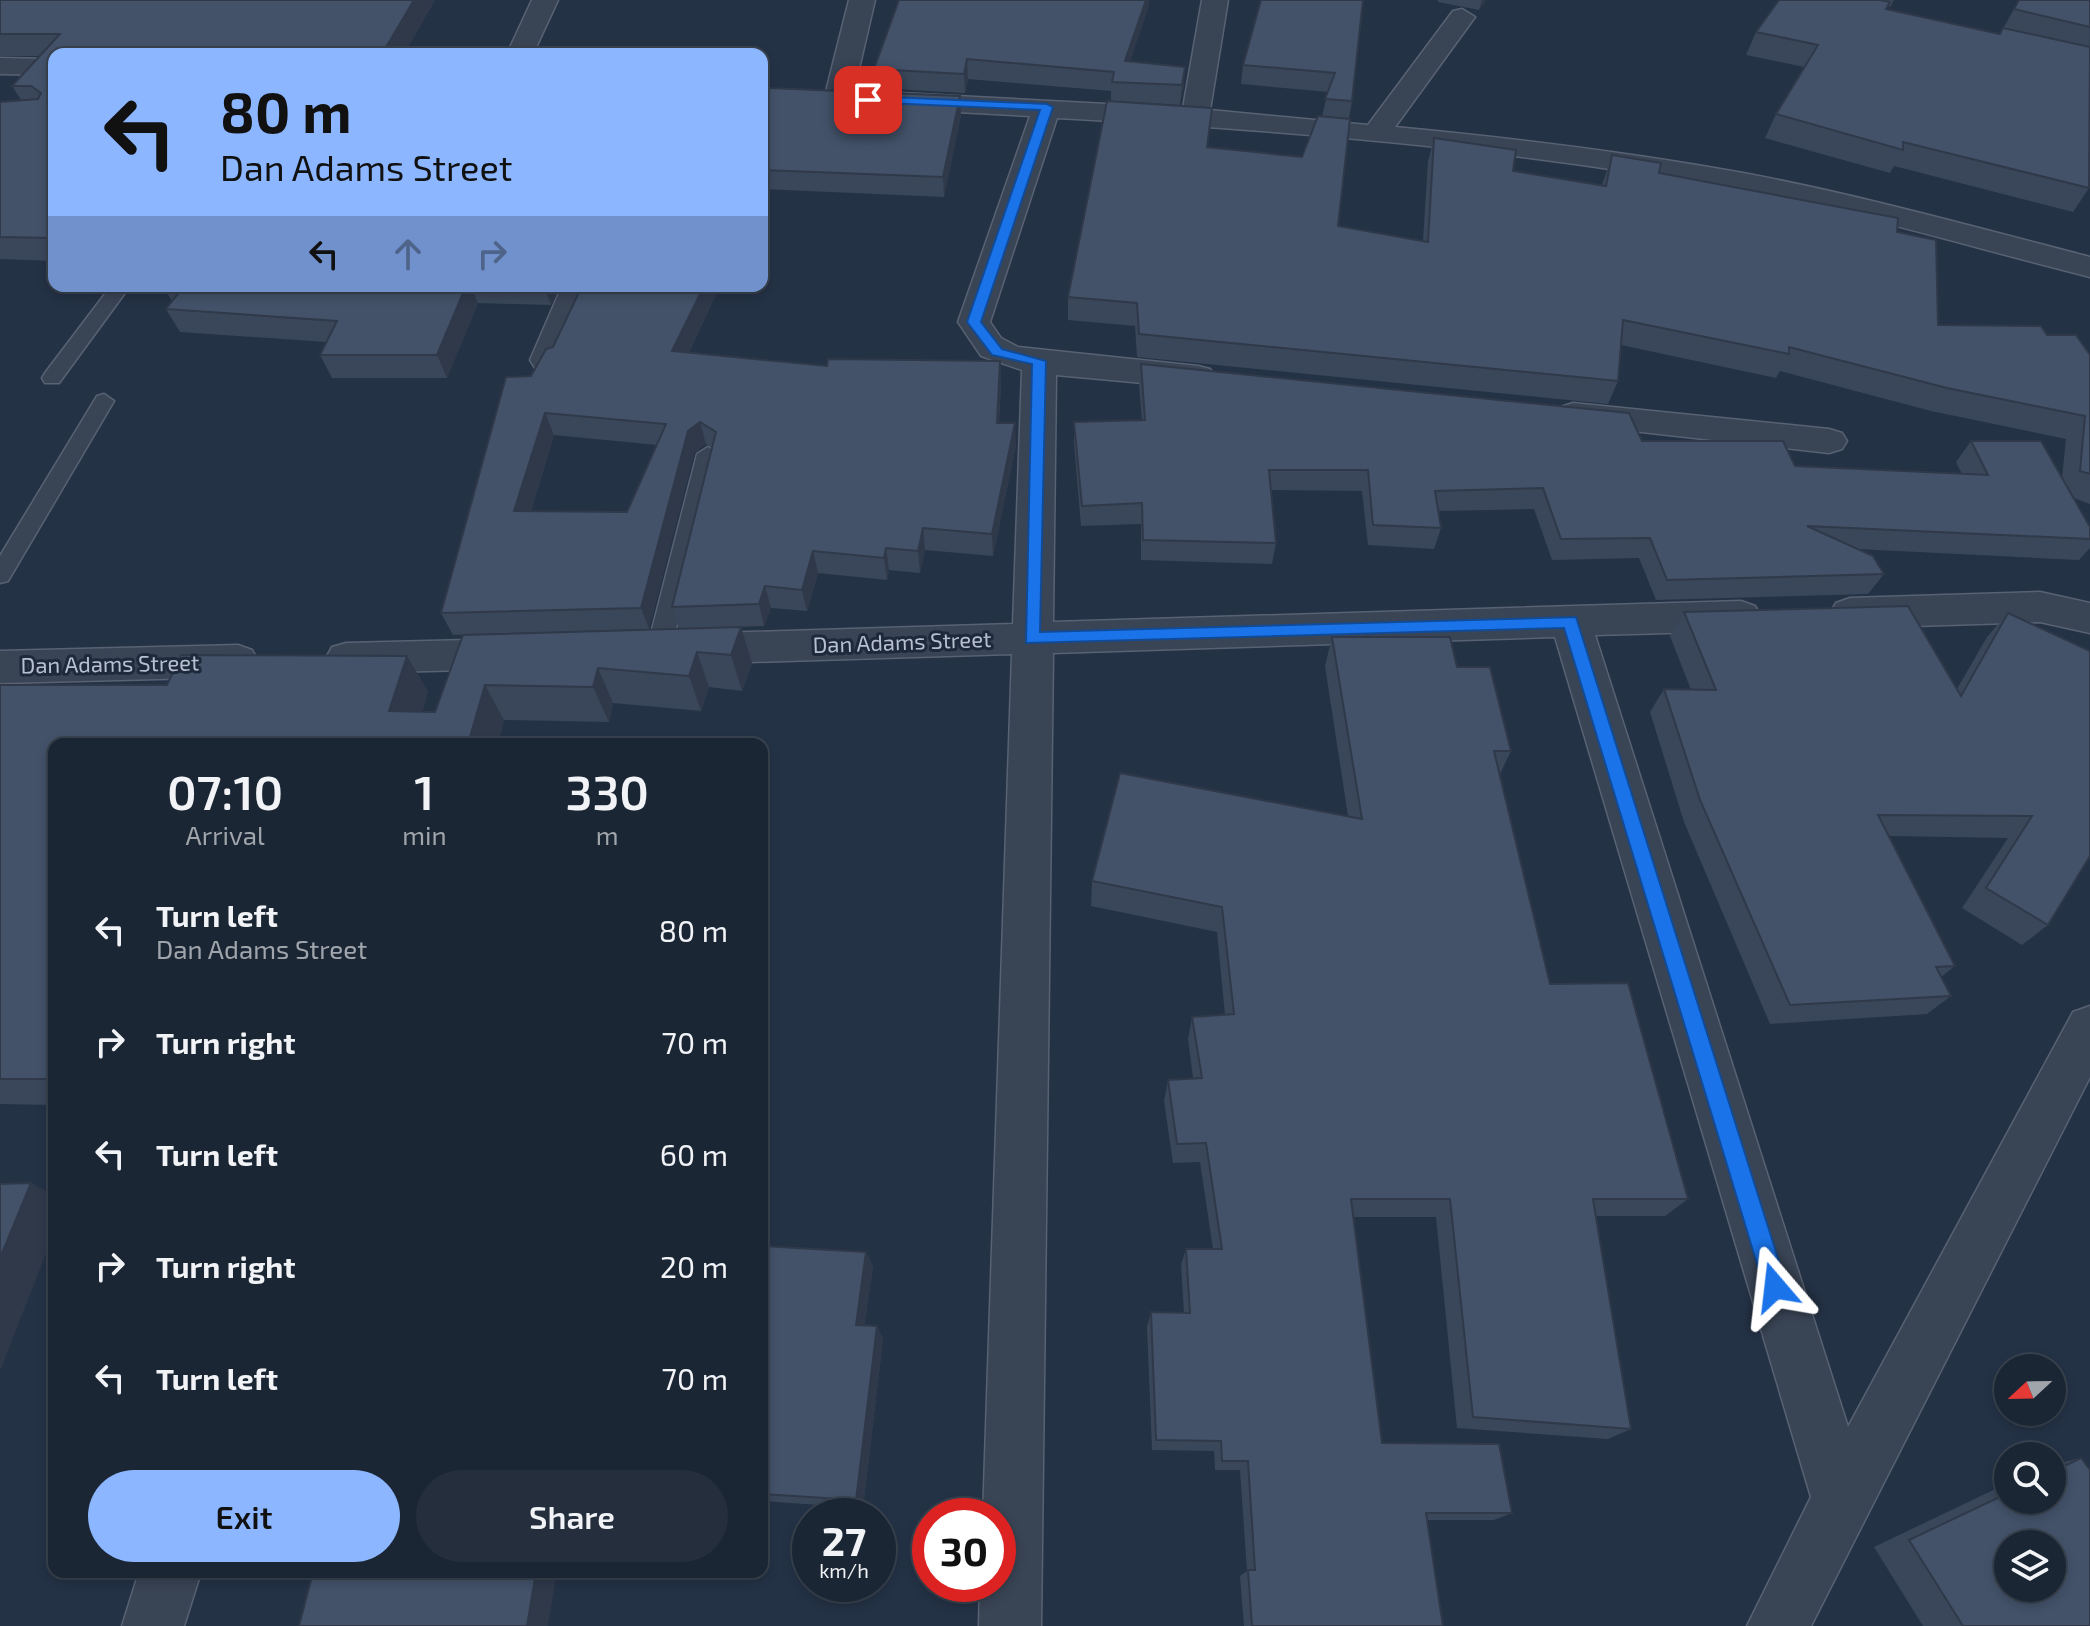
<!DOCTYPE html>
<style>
:root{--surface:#1b2634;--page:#242e3c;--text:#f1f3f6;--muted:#a0a5ac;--line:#39434f;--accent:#8cb6ff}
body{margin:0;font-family:"Exo 2",sans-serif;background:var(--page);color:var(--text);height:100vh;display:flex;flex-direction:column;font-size:30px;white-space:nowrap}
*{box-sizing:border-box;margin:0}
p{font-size:26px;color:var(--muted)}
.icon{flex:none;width:44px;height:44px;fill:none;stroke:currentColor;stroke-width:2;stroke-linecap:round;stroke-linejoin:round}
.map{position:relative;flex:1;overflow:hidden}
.panel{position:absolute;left:48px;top:738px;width:720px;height:840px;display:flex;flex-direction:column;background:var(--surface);border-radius:16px;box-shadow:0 4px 12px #0003,0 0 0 2px var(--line)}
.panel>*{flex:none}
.hud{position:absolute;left:48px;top:48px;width:720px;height:244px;border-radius:16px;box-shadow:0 4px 12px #0003,0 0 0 2px var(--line);background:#8cb6ff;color:#111;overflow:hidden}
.needle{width:52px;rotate:248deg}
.buttons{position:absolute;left:1994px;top:1354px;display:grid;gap:16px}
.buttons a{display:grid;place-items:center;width:72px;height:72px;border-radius:50%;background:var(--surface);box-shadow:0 4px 12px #0003,0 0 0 2px var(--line);font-size:40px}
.speed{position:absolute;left:792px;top:1498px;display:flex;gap:16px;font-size:40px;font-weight:700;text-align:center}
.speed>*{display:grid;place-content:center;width:104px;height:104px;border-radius:50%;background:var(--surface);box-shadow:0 4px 12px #0003,0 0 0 2px var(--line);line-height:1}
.speed small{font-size:20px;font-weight:400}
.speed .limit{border:12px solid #d22;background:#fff;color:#111}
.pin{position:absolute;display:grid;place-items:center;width:68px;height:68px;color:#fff;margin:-34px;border-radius:16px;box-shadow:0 4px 12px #0006}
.me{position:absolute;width:88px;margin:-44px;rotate:343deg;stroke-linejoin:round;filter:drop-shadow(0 0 6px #0008)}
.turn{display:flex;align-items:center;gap:28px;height:168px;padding:0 40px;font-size:36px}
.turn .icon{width:104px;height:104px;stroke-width:2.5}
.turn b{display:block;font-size:56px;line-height:68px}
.lanes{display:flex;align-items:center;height:76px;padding:0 40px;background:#0003;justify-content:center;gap:40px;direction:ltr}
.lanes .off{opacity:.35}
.eta{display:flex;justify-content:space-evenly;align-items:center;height:136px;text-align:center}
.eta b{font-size:48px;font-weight:600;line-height:56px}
.button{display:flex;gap:16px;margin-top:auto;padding:16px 40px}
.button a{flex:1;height:92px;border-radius:48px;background:var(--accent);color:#111;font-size:32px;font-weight:600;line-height:92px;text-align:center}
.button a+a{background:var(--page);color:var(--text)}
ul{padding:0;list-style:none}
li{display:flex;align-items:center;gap:24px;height:112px;padding:0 40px}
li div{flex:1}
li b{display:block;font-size:30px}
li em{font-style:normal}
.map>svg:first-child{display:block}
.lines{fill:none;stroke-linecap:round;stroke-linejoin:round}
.service-casing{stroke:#586273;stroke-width:3}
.minor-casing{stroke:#586273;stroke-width:3}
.service{fill:#394455;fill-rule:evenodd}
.minor{fill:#394455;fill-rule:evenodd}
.wall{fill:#3a475a;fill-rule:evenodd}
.shaded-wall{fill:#2f394a}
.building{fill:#435269;stroke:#2f394a;stroke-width:2;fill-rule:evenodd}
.route{fill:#1a73e8;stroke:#114b97;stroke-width:2}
.labels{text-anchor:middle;stroke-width:6;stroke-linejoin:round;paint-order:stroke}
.street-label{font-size:22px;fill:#b7c0cf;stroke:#1e293b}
</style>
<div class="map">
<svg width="2090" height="1626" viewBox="0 0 2090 1626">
<rect width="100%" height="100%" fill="#243246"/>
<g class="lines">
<g class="service-casing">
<g id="service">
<path d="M111,286H130L59,383H45L42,378L45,373Z"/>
<path d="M104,394L114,401L8,581L0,583V556L97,396Z"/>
<path d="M708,447L719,454L671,649L667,655H651L647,649L697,454Z"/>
</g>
</g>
<g class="minor-casing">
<g id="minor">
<path d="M532,0H558L533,54H507Z"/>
<path d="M849,0H875L852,99L848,105H828L824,99Z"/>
<path d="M1202,0H1228L1210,110L1368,125L1453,11L1462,9L1475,17L1395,127C1511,138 1628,152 1743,173C1860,195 1975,227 2090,257V277C1974,248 1860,213 1743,191C1517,149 1286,130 1057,118L990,322L1001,338L1018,347L1198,366L1210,369L1215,377L1210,385L1198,388L1056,375L1053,622L1741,601L1755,606L1761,616L1755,626L1741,631L1595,635L1848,1427L2073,1012L2090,1006V1077L1811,1626H1747L1811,1497L1555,637L1053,653L1041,1626H979L980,1584H998V1516H983L1012,654L686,664L672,660L666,649L672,638L686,634L1013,624L1022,370L981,356L958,322L1030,116L900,109L890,107L886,101L890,95L900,93L1183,108Z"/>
<path d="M0,58L54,59V75L0,74Z"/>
<path d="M562,286H594L564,360L559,368L547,371L535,368L530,360Z"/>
<path d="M1573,403L1829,429L1842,433L1847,441L1842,449L1829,453L1561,423L1555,415L1561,407Z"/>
<path d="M2040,592L2090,603V633L2040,622L1850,628L1836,623L1830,613L1836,603L1850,598Z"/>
<path d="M513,639L527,643L533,654L527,665L513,669L346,673L332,669L326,658L332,647L346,643Z"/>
<path d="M238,645L252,650L258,661L252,672L238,677L0,683V651Z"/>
<path d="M139,1572H201L184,1626H122Z"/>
</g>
</g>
<use href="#service" class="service"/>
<use href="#minor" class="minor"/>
</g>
<g class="wall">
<path d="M0,0H435L404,54H54V261L0,259V102L21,100L12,86L40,56H0Z"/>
<path d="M1363,0L1352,101L1349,118L1338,226L1423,241L1428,161L1434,138L1513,171L1602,185L1612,155L1659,173L1897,232L1938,325L2047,335L2090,355V504L2074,498L2090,527V548L2079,560L1858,549L1884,574L1868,594L1656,600L1639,558L1552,560L1534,509L1438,511L1441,528L1434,549L1368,545L1362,491L1271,490L1276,543L1272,564L1141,560V524L1081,526L1074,443V422L1142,420L1139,385L1141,364L1795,466L1962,474L1956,462L1971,441L2062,478L2066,439L1931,411L1780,371L1776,378L1621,345L1618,381L1608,404L1137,357L1135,326L1068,320V297L1208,147L1302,157L1322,116L1328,92L1241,84L1243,65Z"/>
<path d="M1438,0H1486L1479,10L1438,2Z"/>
<path d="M1779,0H1894L1890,7L1888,6L1887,9L2000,34L2019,0H2090L2089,188L2073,212L1894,166L1890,173L1765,138L1776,114L1804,67L1746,55L1756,32Z"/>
<path d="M1149,5L1130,61L1185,67L1180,105L1111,101V91L968,79L965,93L876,88L874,69Z"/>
<path d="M762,91L961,115L944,197L762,189Z"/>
<path d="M163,286H560L551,305L478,303L447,378H332L320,355L326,342L180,332L166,309L172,301Z"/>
<path d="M582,286H720L689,352L827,366L1000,361L1001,384L999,423L1016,445L993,556L925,550L920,573L889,570L887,580L818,573L807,611L771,608L764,626L679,629L672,607L712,448L706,444L694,453L649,629L453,635L441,613L531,376L553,347ZM554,435L657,445L627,512L531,511Z"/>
<path d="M1684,612L1957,689L1987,637L2008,613L2048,925L2022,945L1962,908L2008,838L1889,836L1955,966L1941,977L1951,996L1927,1014L1770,1024L1684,822L1650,712L1664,689L1691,690L1670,636Z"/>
<path d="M741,627L752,663L742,691L709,687L701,711L613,703L609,722L504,720L498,744H54V1105L0,1104V685L428,691L422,712H435L463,635Z"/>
<path d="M1332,637L1457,667L1511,751L1500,774L1550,984L1688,1199L1665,1216H1596L1631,1429L1608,1439L1457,1428L1436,1217H1353L1382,1443L1512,1513L1494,1520H1427L1443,1626H1244L1240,1576L1247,1571L1240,1470H1215L1214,1451L1152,1450L1147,1327L1151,1312L1184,1313L1181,1265L1186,1249H1213L1200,1162L1173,1163L1164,1101L1168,1080L1193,1078L1188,1039L1192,1017L1225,1015L1217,932L1091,906L1092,881L1348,816L1325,666Z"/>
<path d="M762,1246L866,1252L873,1267L864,1326H877L883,1339L863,1508L762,1501Z"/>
<path d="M2081,1458L2090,1626H1923L1874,1547L2008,1483V1500H2052V1465Z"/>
</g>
<g class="shaded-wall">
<path d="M414,0H435L404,54H382Z"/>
<path d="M1146,0H1149V5L1124,80L1125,61Z"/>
<path d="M1482,0H1486L1479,10Z"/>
<path d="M967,59L968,79L965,93L964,74Z"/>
<path d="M1185,67L1184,86L1180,105L1182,85Z"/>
<path d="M960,96L961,115L944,197L943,177Z"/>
<path d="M466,286H471L478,303L447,378L437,355Z"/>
<path d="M544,286H560L551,305Z"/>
<path d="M704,286H720L678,374L672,351Z"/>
<path d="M1000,361L1001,384L997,446V423Z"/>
<path d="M545,413L554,435L524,533L514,511Z"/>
<path d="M700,422L706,444L694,453L649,629L641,608L688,431Z"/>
<path d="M1015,423L1016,445L993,556L992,534Z"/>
<path d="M923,528L925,550L920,573L918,551Z"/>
<path d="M886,548L889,570L887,580L884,558Z"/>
<path d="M813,551L818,573L807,611L802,590Z"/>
<path d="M765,586L771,608L764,626L759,604Z"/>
<path d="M741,627L752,663L742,691L731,655Z"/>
<path d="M697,652L709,687L701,711L689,676Z"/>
<path d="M407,656L428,691L412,744L389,711Z"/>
<path d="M598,668L613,703L609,722L593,687Z"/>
<path d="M485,685L504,720L498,744H468Z"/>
<path d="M31,1183L54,1195V1233L0,1371V1258Z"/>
<path d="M866,1252L873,1267L862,1339L856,1325Z"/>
<path d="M877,1326L883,1339L863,1508L856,1500Z"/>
<path d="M536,1572H557L548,1626H527Z"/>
</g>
<g class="building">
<path d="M0,0H414L382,54H54V238L0,237V102L38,99L41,93L31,86H12L60,34H0Z"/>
<path d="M899,0H1146L1125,61L1185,67L1182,85L1112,82L1114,72L967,59L964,74L874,69Z"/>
<path d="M1261,0H1363L1352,101L1325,99L1335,73L1243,65Z"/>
<path d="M1779,0H1880L1890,2L1886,9L2000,34L2003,28L2090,47L2089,188L1903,142V150L1776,114L1818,45L1756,32Z"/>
<path d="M2019,0H2090V27L2014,9Z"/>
<path d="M769,88L960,96L943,177L762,170V91L768,92Z"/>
<path d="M1107,101L1212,108L1207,147L1302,157L1318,116L1350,119L1338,226L1428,242L1434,138L1516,150L1513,171L1606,186L1612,155L1661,163L1659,173L1898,218L1897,232L1936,240L1938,325L2041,326L2047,335H2076L2090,355V474L2080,471L2085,416L1947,388L1789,347V354L1623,320L1618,381L1139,334L1137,303L1068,297Z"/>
<path d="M184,286H466L437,355H320L337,321L166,309Z"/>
<path d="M582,286H704L672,351L827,366L828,359L1000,361L997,423H1015L992,534L923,528L918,551L886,548L884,558L813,551L802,590L765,586L759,604L672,607L716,432L700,422L688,431L641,608L441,613L506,377L531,376L546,349L553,347ZM545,413L666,424L627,512L514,511Z"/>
<path d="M1141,364L1629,413L1642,441H1783L1795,466L1988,475L1971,441H2041L2090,527V539L1807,526L1873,556L1884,574L1667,580L1650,538L1561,539L1543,488L1435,491L1441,528L1373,525L1368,470H1269L1276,543L1143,540L1142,503L1082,506L1074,422L1145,420Z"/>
<path d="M1908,606L1961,696L2008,613L2090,651V856L2048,925L1986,888L2032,816L1878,815L1955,966L1936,967L1951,996L1790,1005L1700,800L1664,689L1716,690L1684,612Z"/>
<path d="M741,627L731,655L697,652L689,676L598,668L593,687L485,685L468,744H54V1079H0V685H167L181,655L407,656L389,711L435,712L463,635Z"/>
<path d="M1332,637H1450L1457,667H1490L1511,751H1494L1550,984L1628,983L1688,1199H1593L1631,1429L1473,1417L1450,1199H1351L1382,1443L1499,1444L1512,1513H1426L1443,1626H1252L1248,1570H1255L1248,1461H1222L1221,1441L1156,1440L1151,1312L1190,1313L1186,1249H1222L1206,1143L1177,1144L1168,1080L1202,1078L1192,1017L1234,1014L1222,907L1092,881L1120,773L1362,819Z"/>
<path d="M31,1183L0,1258V1184Z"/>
<path d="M762,1246L866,1252L856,1325L877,1326L856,1500L762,1494Z"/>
<path d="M2081,1458L2090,1470V1626H1963L1909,1540L2008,1493V1500H2052V1472ZM2008,1544H2052V1588H2008Z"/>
<path d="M313,1572H536L527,1626H299Z"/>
</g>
<path class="route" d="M868,96L1047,104L1053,107L981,322L1002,349L1046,361L1040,632L1576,617L1787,1287L1783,1295L1775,1299L1767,1295L1764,1287L1564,628L1026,643L1032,364L992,355L967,322L1040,110L864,102Z"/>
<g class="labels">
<g class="street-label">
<text transform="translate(902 642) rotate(-2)" y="8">Dan Adams Street</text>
<text transform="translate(110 664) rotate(-1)" y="8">Dan Adams Street</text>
</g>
</g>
</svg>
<div class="buttons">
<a><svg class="needle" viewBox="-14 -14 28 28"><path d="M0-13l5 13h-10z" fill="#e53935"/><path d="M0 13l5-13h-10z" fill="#a0a5ac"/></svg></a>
<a><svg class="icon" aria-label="search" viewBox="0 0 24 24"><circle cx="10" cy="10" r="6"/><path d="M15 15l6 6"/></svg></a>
<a><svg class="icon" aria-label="layers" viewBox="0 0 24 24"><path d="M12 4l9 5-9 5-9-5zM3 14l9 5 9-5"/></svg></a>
</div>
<div class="speed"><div>27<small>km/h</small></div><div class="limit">30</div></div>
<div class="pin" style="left:868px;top:100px;background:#d93025"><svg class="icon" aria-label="arrive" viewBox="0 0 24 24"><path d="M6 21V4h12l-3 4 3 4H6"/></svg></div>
<svg class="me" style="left:1775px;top:1287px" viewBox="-20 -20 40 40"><path d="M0-17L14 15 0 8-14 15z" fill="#1a73e8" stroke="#fff" stroke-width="4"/></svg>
<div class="hud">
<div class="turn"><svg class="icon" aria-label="left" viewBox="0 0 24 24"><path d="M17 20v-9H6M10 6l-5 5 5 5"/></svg><div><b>80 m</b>Dan Adams Street</div></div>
<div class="lanes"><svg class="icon" aria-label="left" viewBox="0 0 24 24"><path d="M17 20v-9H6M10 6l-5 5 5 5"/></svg><svg class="icon off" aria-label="ahead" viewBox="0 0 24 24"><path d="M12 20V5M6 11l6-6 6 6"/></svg><svg class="icon off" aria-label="right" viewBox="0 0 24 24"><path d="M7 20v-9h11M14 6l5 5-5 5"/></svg></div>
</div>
<section class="panel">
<div class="eta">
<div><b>07:10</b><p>Arrival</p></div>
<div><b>1</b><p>min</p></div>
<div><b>330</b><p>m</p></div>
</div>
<ul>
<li><svg class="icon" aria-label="left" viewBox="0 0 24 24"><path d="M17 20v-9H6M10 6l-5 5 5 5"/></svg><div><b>Turn left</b><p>Dan Adams Street</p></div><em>80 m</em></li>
<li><svg class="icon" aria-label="right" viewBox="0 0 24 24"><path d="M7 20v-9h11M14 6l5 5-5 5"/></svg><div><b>Turn right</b></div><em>70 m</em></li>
<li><svg class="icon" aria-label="left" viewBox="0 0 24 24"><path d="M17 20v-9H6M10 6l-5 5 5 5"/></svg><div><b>Turn left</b></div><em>60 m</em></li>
<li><svg class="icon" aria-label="right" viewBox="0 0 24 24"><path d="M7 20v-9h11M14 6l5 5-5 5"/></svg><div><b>Turn right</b></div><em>20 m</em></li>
<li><svg class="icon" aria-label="left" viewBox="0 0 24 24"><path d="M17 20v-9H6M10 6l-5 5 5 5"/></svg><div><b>Turn left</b></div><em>70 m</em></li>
</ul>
<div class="button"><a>Exit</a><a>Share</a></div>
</section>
</div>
